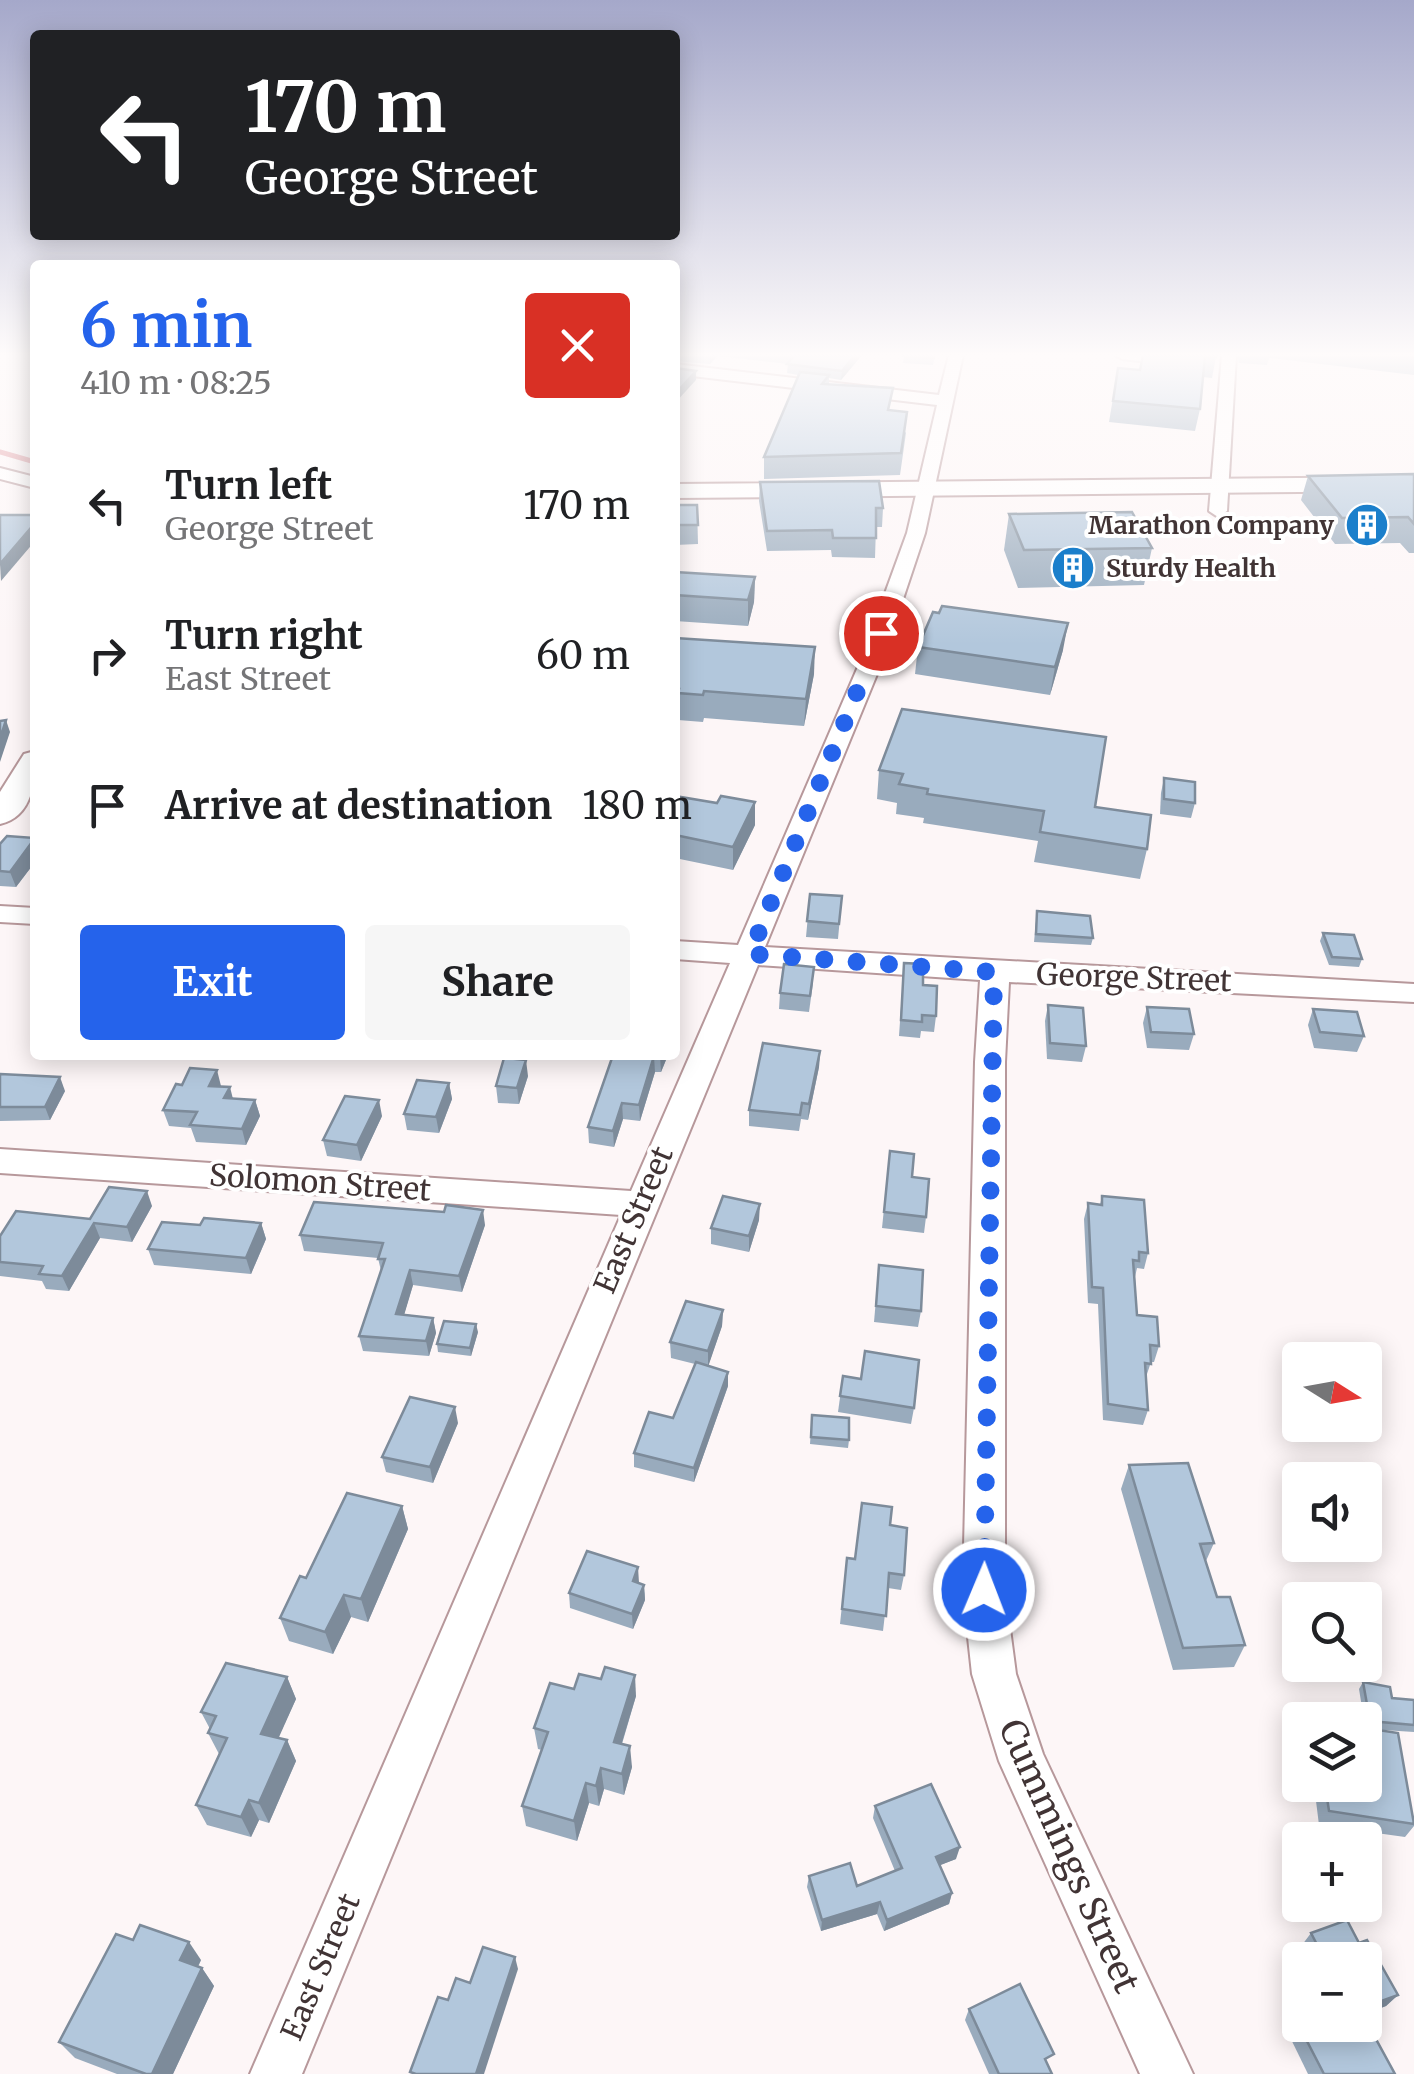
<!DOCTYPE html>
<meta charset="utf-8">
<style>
:root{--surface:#fff;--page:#f6f6f6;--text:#202124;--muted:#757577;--accent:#2563eb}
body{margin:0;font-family:Merriweather,serif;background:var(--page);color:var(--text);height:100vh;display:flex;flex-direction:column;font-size:38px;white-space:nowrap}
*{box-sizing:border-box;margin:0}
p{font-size:32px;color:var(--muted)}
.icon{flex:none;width:55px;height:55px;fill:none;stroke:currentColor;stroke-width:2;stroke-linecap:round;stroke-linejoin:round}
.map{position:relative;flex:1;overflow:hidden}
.sheet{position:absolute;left:30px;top:260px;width:650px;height:800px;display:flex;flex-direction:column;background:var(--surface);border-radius:10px;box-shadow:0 5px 25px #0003}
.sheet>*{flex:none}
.guide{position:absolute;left:30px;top:30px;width:650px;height:210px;border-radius:10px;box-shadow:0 5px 25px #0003;background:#202124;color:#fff;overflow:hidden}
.needle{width:65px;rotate:101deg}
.buttons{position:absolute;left:1282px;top:1342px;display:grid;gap:20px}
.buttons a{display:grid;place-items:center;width:100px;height:100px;border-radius:10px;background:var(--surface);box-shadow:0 5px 25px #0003;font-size:50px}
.pin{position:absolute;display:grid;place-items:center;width:85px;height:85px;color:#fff;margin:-42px;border:5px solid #fff;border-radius:50%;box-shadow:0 2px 10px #0007}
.me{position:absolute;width:110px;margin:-55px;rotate:1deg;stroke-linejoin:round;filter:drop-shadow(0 0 8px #0008)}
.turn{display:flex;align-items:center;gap:35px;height:210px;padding:0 50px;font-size:45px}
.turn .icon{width:130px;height:130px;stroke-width:2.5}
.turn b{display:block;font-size:70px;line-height:85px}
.round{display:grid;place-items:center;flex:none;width:105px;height:105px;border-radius:10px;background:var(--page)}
.headline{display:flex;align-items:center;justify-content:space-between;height:170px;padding:0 50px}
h1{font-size:60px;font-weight:700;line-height:75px;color:var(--accent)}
.primary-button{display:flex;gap:20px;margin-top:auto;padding:20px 50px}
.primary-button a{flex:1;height:115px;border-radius:10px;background:var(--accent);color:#fff;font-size:40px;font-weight:700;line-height:115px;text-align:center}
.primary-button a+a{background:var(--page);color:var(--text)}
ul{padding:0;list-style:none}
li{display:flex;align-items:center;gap:30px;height:150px;padding:0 50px}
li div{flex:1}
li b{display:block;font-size:38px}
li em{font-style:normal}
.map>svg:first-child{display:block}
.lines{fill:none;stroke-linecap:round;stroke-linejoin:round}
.stream{stroke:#e1969e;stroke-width:5}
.minor-casing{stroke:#b7989b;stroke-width:4}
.major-casing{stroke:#b7989b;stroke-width:4}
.minor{fill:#fff;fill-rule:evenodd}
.major{fill:#fff;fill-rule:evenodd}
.wall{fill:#99abbd}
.shaded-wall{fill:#7d8b9a}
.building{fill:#b2c7dc;stroke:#7d8b9a;stroke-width:2.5}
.route{stroke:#2563eb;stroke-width:18;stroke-dasharray:0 32.4}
.labels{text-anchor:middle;stroke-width:8;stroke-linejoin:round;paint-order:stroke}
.far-poi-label{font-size:25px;font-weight:bold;fill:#413435;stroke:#fff;text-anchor:end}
.street-label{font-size:30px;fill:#413435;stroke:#fff}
.near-street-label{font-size:35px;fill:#413435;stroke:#fff}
</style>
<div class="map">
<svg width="1414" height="2074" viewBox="0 0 1414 2074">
<rect width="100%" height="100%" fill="#fdf6f7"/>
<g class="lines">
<path class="stream" d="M0,452L35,462"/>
<g class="minor-casing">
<g id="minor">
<path d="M949,355H963L925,533L882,662L765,947L1414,984V1002L1009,982L1005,1062V1591L1016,1674L1043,1754L1193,2074H1140L999,1761L972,1674L963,1591L975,1062L980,980L758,965L302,2074H250L621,1215L0,1173V1149L631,1191L730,963L675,959V941L738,945L860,662L907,533L937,405L675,374V364L939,395Z"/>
<path d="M1115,355H1164L1191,361L1183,366L1122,359Z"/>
<path d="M1222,355H1236L1227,511L1218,517L1209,511Z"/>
<path d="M0,468L35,477V488L0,479Z"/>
<path d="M0,906L35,908V924L0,922Z"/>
</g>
</g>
<g class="major-casing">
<g id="major">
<path d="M1414,477V491L675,498V484Z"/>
<path d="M35,751C35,780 34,816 0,824V792L24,754Z"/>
</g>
</g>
<use href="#minor" class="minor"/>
<use href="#major" class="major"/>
</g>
<g class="wall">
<path d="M675,355H862L841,380L829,378V384L891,410L906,433L900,475L764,479V457L798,375L787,373L788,364L718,356L710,364L675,361Z"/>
<path d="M935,355L933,365L903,363L904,356Z"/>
<path d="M1143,355H1220L1216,357L1212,378L1203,377L1200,409L1195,431L1109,422L1118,368L1140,370Z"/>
<path d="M1237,355H1414V375L1269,358L1267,365L1239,363Z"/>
<path d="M1414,474V553H1409L1400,543L1335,544L1301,500L1308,476Z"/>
<path d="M760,482L883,508L882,527H876L875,558L832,557L831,550L767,551L759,501Z"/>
<path d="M675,505H697L698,544L675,545Z"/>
<path d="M1009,514L1152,548L1144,585L1018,588L1004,550Z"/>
<path d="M675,572L755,577L754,602L748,626L675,621Z"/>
<path d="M675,638L814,674L804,726L704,718L703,722L678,720V716H675Z"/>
<path d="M918,647L1063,650L1050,695L915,674Z"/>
<path d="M879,770L1095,807L1147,849L1140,879L1034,862L1038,841L923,823L924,818L896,814L897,803L877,799Z"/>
<path d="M1164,778L1195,803L1191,818L1160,814L1161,793Z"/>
<path d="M675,796L717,803L755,802V825L733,870L675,858Z"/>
<path d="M35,838V862L16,887L0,886V844Z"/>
<path d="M810,894L842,896L838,939L806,937Z"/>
<path d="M1037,911L1093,938L1091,945L1034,942Z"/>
<path d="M1323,933L1362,959L1359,967L1329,965L1320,941Z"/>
<path d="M904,963L923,985L936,1016L934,1032L921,1031L920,1038L899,1036Z"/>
<path d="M813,983L809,1012L779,1009L780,993Z"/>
<path d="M1048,1005L1086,1046L1082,1062L1047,1059L1045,1021Z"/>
<path d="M1147,1007L1194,1034L1189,1050L1147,1048L1143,1023Z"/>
<path d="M1313,1009L1364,1036L1357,1052L1314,1048L1308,1025Z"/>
<path d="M820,1051L819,1067L808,1120L801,1119L799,1131L749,1126V1110Z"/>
<path d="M613,1055H668L661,1072H655L640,1121L623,1119L614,1147L589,1143L588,1127Z"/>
<path d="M0,1074L65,1091L50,1120L0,1121Z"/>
<path d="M528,1076L519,1104L498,1103L496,1086Z"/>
<path d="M449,1083L452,1099L439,1133L407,1130L404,1114Z"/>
<path d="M221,1086L233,1098L255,1100L260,1116L246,1145L196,1142L191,1128L169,1126L163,1110Z"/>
<path d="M382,1116L361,1161L327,1156L323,1140Z"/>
<path d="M890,1151L912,1177L926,1217L924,1233L882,1228Z"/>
<path d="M1102,1196L1148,1253L1144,1269L1137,1268L1135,1277L1137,1315L1159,1346L1154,1362H1151L1146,1377L1148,1410L1143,1425L1103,1420L1098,1304L1088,1303L1084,1219L1088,1203L1100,1205Z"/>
<path d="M152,1206L132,1242L100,1238L69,1291L46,1289L42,1281L0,1276V1236Z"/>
<path d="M759,1220L749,1252L711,1244V1228Z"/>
<path d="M261,1223L266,1239L251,1274L154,1265L148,1249L200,1225Z"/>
<path d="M485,1225L462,1292L413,1285L404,1314L433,1318L436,1333L429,1356L363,1351L359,1336L381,1271L378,1258L304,1251L300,1235Z"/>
<path d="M879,1265L921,1311L918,1327L874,1322Z"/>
<path d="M723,1310L722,1326L708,1366L728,1386L694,1482L634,1467V1453L673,1418L695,1364L671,1358L670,1342Z"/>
<path d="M478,1332L471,1356L438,1352L437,1344Z"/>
<path d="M843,1376L861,1379L914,1408L911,1424L838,1412Z"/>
<path d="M812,1415L849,1440L848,1448L810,1444Z"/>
<path d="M458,1423L433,1483L386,1472L382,1457Z"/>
<path d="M1129,1465L1214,1543L1206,1561L1217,1597L1245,1645L1234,1667L1173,1670L1121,1489Z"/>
<path d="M402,1506L408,1529L368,1622L351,1617L333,1654L289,1641L280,1618L306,1578Z"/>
<path d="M890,1525L904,1575L901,1590L888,1588L883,1631L840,1624L847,1558L855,1559Z"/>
<path d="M639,1583L644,1585L645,1600L633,1629L570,1608L569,1593Z"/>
<path d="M287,1677L296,1699L278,1738L287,1740L296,1761L269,1823L259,1820L251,1837L207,1825L196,1805L219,1754L208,1733L210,1729L201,1712Z"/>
<path d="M1363,1682L1392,1698L1414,1700V1732L1368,1729L1414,1817V1826L1405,1837L1319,1825L1314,1785H1365V1720H1364L1359,1689Z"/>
<path d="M574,1689L636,1696L622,1744L632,1767L624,1795L604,1789L599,1806L589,1803L577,1841L526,1826L522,1806L542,1750L538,1749L534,1728Z"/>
<path d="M875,1806L956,1859L940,1865L952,1893L949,1904L884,1931L877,1914L821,1931L807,1887L809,1876L857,1886L895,1871L873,1818Z"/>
<path d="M1347,1920L1359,1943L1367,1940L1398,1995L1386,2006L1365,2014V1960H1309L1302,1945L1311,1933Z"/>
<path d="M201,1960L198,1967L202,1968L214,1986L173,2074H117L75,2058L59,2042Z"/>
<path d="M969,2009L1048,2066L1052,2074H989L965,2020Z"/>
<path d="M1295,2018L1395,2074H1308L1286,2029Z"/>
</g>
<g class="shaded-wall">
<path d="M710,355H718L710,364Z"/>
<path d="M855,355H862L841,380L842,371Z"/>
<path d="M696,371V380L675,403V394Z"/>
<path d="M35,523V541L1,581L0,564Z"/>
<path d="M755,577L754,602L748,626V600Z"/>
<path d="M1068,623L1063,650L1050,695L1055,667Z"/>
<path d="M815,647L814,674L804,726L806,699Z"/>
<path d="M6,720L10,732L0,762V739Z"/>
<path d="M755,802V825L733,870V847Z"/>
<path d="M35,840V862L16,887L10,872Z"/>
<path d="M820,1051L819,1067L808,1120L809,1104Z"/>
<path d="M661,1055H668L661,1072L660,1056Z"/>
<path d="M654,1056L655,1072L640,1121L639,1105Z"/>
<path d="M526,1060L528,1076L519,1104L517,1088Z"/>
<path d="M217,1070L221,1086L214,1102L209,1086Z"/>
<path d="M60,1077L65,1091L50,1120L45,1107Z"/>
<path d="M449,1083L452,1099L439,1133L436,1117Z"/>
<path d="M230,1087L234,1103L224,1098Z"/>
<path d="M255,1100L260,1116L246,1145L242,1129Z"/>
<path d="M379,1100L382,1116L361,1161L357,1145Z"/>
<path d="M622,1103L623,1119L614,1147L613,1131Z"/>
<path d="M147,1191L152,1206L132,1242L127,1227Z"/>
<path d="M760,1204L759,1220L749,1252V1236Z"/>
<path d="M483,1210L485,1225L462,1292L459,1276Z"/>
<path d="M94,1223L100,1238L69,1291L62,1276Z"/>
<path d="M261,1223L266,1239L251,1274L246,1258Z"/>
<path d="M410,1270L413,1285L400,1329L396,1314Z"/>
<path d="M723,1310L722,1326L708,1367V1351Z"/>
<path d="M433,1318L436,1333L429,1356L426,1341Z"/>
<path d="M476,1324L478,1332L471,1356L470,1348Z"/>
<path d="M728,1372V1386L694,1482V1468Z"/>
<path d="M455,1407L458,1423L433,1483L430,1467Z"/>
<path d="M402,1506L408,1529L368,1622L361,1599Z"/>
<path d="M638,1567L639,1583L633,1581Z"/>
<path d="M644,1585L645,1600L633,1629L632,1614Z"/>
<path d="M344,1595L351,1617L333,1654L325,1632Z"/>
<path d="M635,1675L636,1696L616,1762L614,1742Z"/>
<path d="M287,1677L296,1699L271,1755L261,1734Z"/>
<path d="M287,1740L296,1761L269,1823L259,1803Z"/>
<path d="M630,1746L632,1767L624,1795L622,1774Z"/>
<path d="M601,1768L604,1789L599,1806L596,1786Z"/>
<path d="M586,1783L589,1803L577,1841L574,1821Z"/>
<path d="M249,1800L259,1820L251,1837L241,1817Z"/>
<path d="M960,1847L956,1859L933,1868L936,1857Z"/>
<path d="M952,1893L949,1904L884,1931L887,1920Z"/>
<path d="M880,1902L877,1914L821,1931L822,1920Z"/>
<path d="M189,1942L201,1960L192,1978L180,1960Z"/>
<path d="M515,1957L518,1969L484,2074H476Z"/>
<path d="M202,1968L214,1986L173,2074H152Z"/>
<path d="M1398,1995L1386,2006L1365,2014V2007Z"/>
</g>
<g class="building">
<path d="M788,355H855L842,371L787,364L795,355Z"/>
<path d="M905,355H934V358L904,356Z"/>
<path d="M1143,355H1217L1216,357L1205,356L1200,409L1113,401L1118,368L1140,370Z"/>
<path d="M675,368L696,371L675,394Z"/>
<path d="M800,372L829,375L822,384L893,388L888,410L907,412L901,453L764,457Z"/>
<path d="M1414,474V524L1408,517L1342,518L1308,476Z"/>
<path d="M879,481L883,508H876V538H833L832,530L767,531L760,482Z"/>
<path d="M675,505H697L698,525H675Z"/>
<path d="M1132,512L1152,548L1024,550L1009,514Z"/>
<path d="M0,515H35V523L0,564Z"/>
<path d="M675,572L755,577L748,600L675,595Z"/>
<path d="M942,606L1068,623L1055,667L918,647L933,612L939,613Z"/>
<path d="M675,638L815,647L806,699L704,691L703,695L678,693L679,689H675Z"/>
<path d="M902,709L1106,737L1095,807L1151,815L1147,849L1040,832L1044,811L927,794L928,789L899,784L903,774L879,770Z"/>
<path d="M6,720L0,739V721Z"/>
<path d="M1164,778L1195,782V803L1164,799Z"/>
<path d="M675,796L717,803L721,796L755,802L733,847L675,835Z"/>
<path d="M7,836L35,838L10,872L0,871V844Z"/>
<path d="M810,894L842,896L839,924L807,921Z"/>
<path d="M1037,911L1090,916L1093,938L1036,934Z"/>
<path d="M1323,933L1354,935L1362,959L1332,957Z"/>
<path d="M904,963L923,964V985L937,986L936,1016L922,1015V1022L901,1020Z"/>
<path d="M784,964L814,967L810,996L780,993Z"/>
<path d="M1048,1005L1083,1008L1086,1046L1050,1043Z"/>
<path d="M1147,1007L1189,1009L1194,1034L1151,1032Z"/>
<path d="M1313,1009L1357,1012L1364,1036L1320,1032Z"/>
<path d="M763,1043L820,1051L809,1104L802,1103L800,1115L749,1110Z"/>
<path d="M613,1055H661L660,1056H654L639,1105L622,1103L613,1131L588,1127Z"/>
<path d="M504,1058L526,1060L517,1088L496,1086Z"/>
<path d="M190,1068L217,1070L209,1086L230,1087L224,1098L255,1100L242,1129L190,1125L197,1112L163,1110L176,1084L182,1085Z"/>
<path d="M0,1074L60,1077L45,1107H0Z"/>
<path d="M417,1080L449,1083L436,1117L404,1114Z"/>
<path d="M345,1096L379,1100L357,1145L323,1140Z"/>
<path d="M890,1151L914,1154L912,1177L929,1179L926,1217L884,1212Z"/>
<path d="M109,1187L147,1191L127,1227L94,1223L62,1276L39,1274L43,1266L0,1262V1236L16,1211L90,1219Z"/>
<path d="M723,1196L760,1204L749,1236L711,1228Z"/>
<path d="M1102,1196L1144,1200L1148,1253L1139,1252V1261L1133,1260L1137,1315L1157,1317L1159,1346L1150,1345L1151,1364L1145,1363L1148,1410L1108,1404L1103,1288L1092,1287L1088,1203L1102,1205Z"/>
<path d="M314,1202L444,1212L446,1205L483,1210L459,1276L410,1270L396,1314L433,1318L426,1341L359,1336L385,1259H378L383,1243L300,1235Z"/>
<path d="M204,1218L261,1223L246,1258L148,1249L162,1222L200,1225Z"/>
<path d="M879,1265L923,1270L921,1311L876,1306Z"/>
<path d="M686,1301L723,1310L708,1351L670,1342Z"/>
<path d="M444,1321L476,1324L470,1348L437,1344Z"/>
<path d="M865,1351L919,1360L914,1408L840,1396L843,1376L861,1379Z"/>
<path d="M696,1362L728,1372L694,1468L634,1453L649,1412L673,1418Z"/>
<path d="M410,1397L455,1407L430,1467L382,1457Z"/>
<path d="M812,1415L849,1418V1440L811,1437Z"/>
<path d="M1188,1463L1214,1543L1200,1544L1217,1597H1230L1245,1645L1183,1648L1129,1465Z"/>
<path d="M347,1493L402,1506L361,1599L344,1595L325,1632L280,1618L300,1576L306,1578Z"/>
<path d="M862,1503L892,1507L890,1525L907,1528L904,1575L889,1573L886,1616L842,1609L847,1558L855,1559Z"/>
<path d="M587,1551L638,1567L633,1581L644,1585L632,1614L569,1593Z"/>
<path d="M226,1663L287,1677L261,1734L287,1740L259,1803L249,1800L241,1817L196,1805L227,1738L208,1733L216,1716L201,1712Z"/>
<path d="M605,1667L635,1675L614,1742L630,1746L622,1774L601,1768L596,1786L586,1783L574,1821L522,1806L548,1732L534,1728L550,1683L574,1689L579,1674L601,1679Z"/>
<path d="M1363,1682L1390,1687L1392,1698L1414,1700V1725L1370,1721Z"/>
<path d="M1365,1728L1398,1733L1414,1824L1329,1811L1325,1785H1365Z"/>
<path d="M931,1784L960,1847L936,1857L952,1893L887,1920L880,1902L822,1920L809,1876L850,1863L857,1886L902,1868L875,1806Z"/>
<path d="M1347,1920L1359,1943L1367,1940L1398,1995L1365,2007V1960H1325L1311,1933Z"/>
<path d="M140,1925L189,1942L180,1960L202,1968L152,2074H146L59,2042L116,1934L133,1940Z"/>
<path d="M483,1947L515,1957L476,2074H416L410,2072L438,1997L448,2000L456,1978L470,1983Z"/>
<path d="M1020,1984L1054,2054L1045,2059L1052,2074H999L969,2009Z"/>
<path d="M1300,2016V2025H1365V2019L1395,2074H1324L1295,2018Z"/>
</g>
<linearGradient id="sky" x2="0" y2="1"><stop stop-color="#a5a8ca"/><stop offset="0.55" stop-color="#fefbfb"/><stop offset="1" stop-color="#fefbfb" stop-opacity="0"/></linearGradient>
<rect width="1414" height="645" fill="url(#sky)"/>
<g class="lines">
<path class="route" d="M881,633L750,954L994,972L984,1590"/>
</g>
<defs>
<g id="building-disc" transform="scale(2.25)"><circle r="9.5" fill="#1b7fcb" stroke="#fff"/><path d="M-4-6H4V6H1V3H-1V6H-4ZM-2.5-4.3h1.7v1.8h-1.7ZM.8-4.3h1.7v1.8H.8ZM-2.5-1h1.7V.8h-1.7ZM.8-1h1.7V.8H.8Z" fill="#fff"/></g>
</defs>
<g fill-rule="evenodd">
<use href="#building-disc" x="1367" y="525"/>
<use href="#building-disc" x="1073" y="568"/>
</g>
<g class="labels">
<g class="far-poi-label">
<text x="1334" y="534">Marathon Company</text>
<text x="1106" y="577" text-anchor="start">Sturdy Health</text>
</g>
<g class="street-label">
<text transform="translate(1134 978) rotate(2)" y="10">George Street</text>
<text transform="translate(320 1183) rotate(4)" y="10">Solomon Street</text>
<text transform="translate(634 1220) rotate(-67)" y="10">East Street</text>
<text transform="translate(321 1967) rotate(-67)" y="10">East Street</text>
</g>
<g class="near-street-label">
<text transform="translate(1069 1856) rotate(66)" y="12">Cummings Street</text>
</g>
</g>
</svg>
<div class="buttons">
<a><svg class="needle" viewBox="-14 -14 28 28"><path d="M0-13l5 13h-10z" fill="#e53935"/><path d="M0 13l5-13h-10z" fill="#757577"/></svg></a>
<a><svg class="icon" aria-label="sound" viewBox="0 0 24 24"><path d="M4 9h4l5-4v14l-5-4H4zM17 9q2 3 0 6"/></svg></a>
<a><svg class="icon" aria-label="search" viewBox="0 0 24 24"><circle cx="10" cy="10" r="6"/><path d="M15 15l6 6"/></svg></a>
<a><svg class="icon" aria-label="layers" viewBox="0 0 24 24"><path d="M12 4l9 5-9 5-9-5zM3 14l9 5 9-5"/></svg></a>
<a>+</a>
<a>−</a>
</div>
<div class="pin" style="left:881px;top:633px;background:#d93025"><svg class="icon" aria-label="arrive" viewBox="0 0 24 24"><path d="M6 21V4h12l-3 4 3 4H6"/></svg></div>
<svg class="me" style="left:984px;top:1590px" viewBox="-20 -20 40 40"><circle r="17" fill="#2563eb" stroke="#fff" stroke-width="3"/><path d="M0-11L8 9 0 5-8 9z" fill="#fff"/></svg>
<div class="guide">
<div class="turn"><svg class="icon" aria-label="left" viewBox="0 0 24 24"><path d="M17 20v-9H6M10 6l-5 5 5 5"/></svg><div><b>170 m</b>George Street</div></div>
</div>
<section class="sheet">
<div class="headline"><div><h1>6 min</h1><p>410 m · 08:25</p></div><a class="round" style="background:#d93025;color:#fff"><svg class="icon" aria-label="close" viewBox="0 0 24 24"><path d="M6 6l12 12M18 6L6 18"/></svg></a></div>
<ul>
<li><svg class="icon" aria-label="left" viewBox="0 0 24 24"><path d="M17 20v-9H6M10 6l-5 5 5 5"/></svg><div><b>Turn left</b><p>George Street</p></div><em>170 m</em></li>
<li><svg class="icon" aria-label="right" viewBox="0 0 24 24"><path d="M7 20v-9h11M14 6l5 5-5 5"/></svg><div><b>Turn right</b><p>East Street</p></div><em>60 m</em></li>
<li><svg class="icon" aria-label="arrive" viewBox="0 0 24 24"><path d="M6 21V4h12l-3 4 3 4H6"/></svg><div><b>Arrive at destination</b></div><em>180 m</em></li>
</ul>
<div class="primary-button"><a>Exit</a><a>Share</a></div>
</section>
</div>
